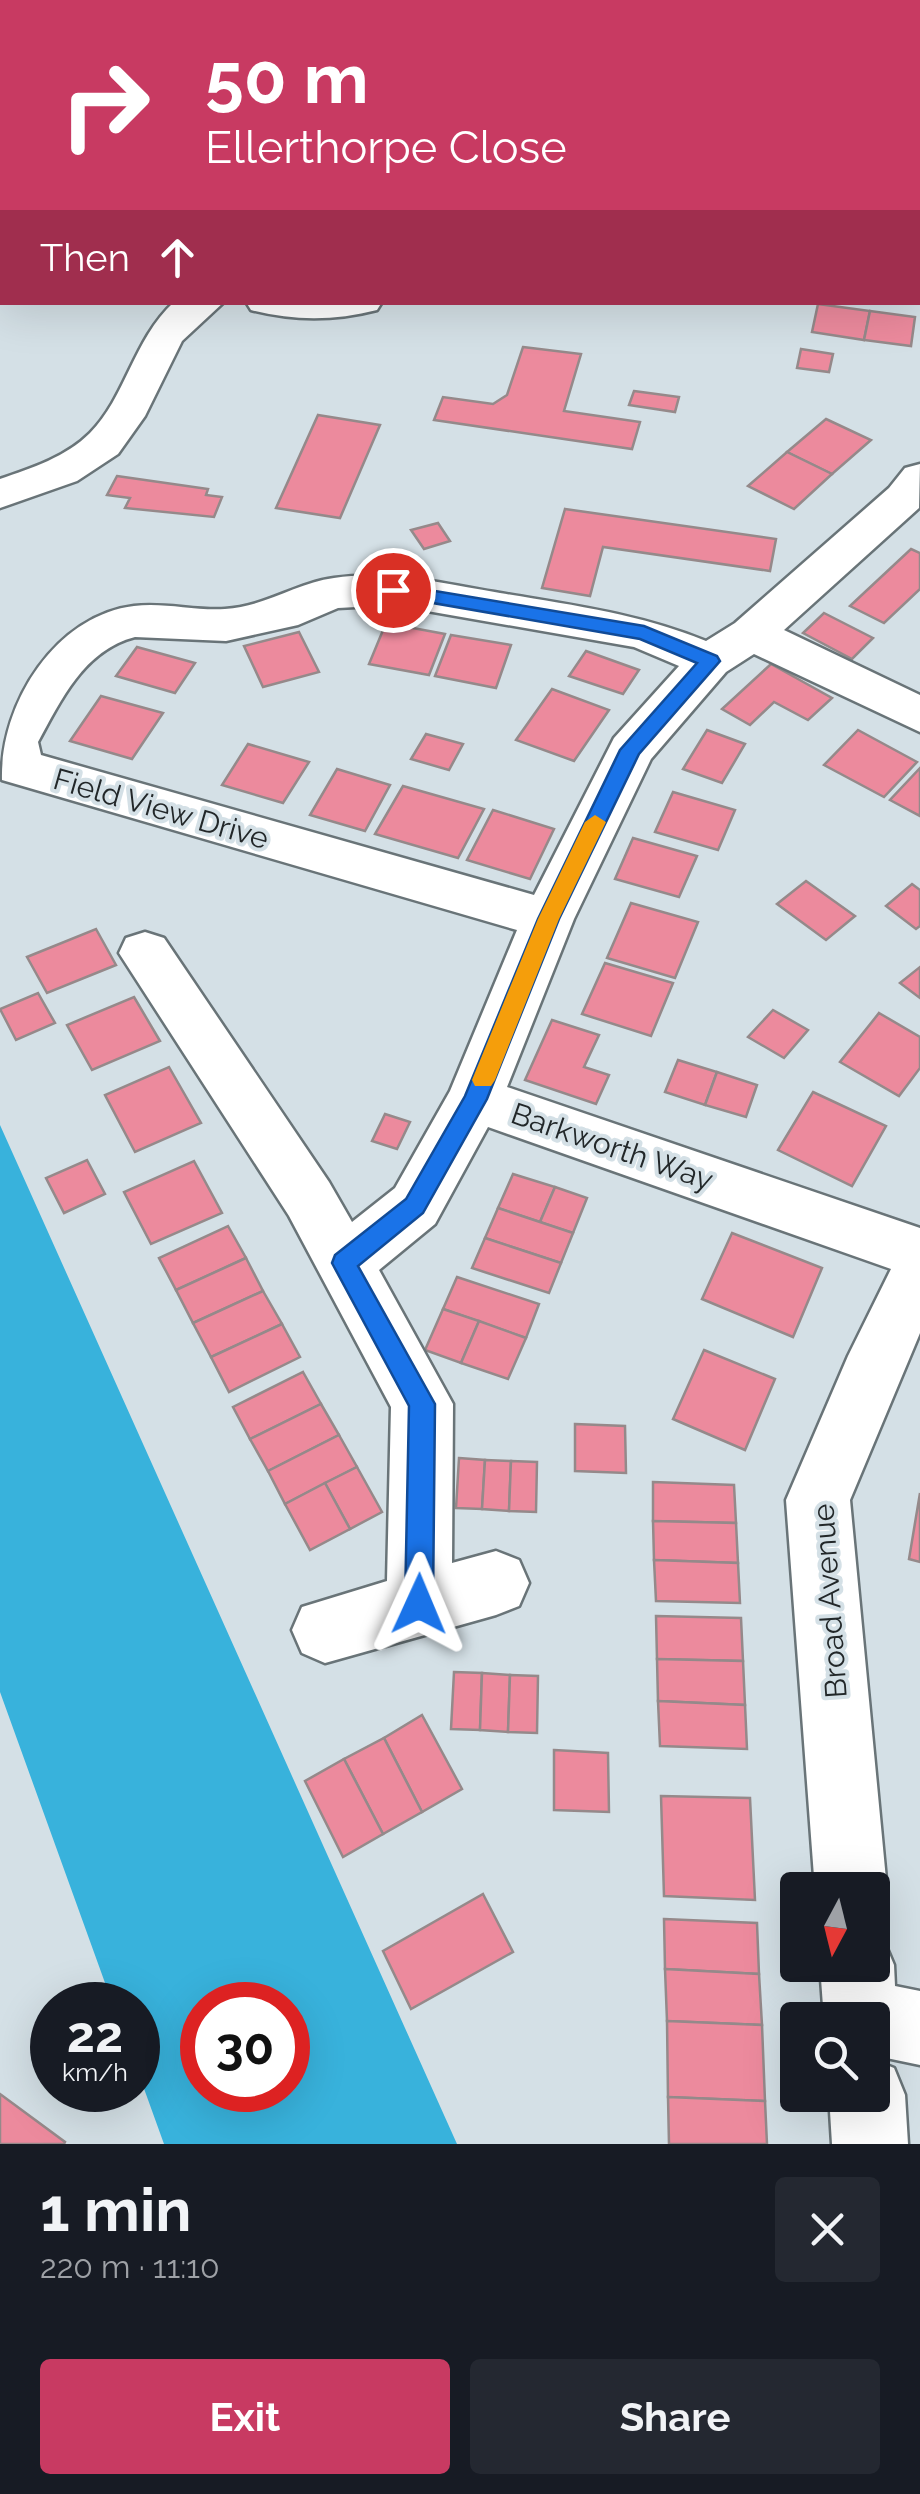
<!DOCTYPE html>
<meta charset="utf-8">
<style>
:root{--surface:#171b24;--page:#242831;--text:#f1f3f6;--muted:#9ea1a6;--accent:#c83a62}
body{margin:0;font-family:Raleway,sans-serif;background:var(--page);color:var(--text);height:100vh;display:flex;flex-direction:column;font-size:38px;white-space:nowrap}
*{box-sizing:border-box;margin:0}
p{font-size:32px;color:var(--muted)}
.icon{flex:none;width:55px;height:55px;fill:none;stroke:currentColor;stroke-width:2;stroke-linecap:round;stroke-linejoin:round}
.map{position:relative;height:2144px;overflow:hidden}
.sheet{display:flex;flex-direction:column;background:var(--surface);flex:1}
.sheet>*{flex:none}
.top-card{position:absolute;left:0px;top:0px;width:920px;height:305px;box-shadow:0 10px 40px #0002;background:#c83a62;color:#fff;overflow:hidden}
.needle{width:65px;rotate:187deg}
.controls{position:absolute;left:780px;top:1872px;display:grid;gap:20px}
.controls a{display:grid;place-items:center;width:110px;height:110px;border-radius:10px;background:var(--surface);box-shadow:0 10px 40px #0002;font-size:50px}
.speed{position:absolute;left:30px;top:1982px;display:flex;gap:20px;font-size:50px;font-weight:700;text-align:center}
.speed>*{display:grid;place-content:center;width:130px;height:130px;border-radius:50%;background:var(--surface);box-shadow:0 10px 40px #0002;line-height:1}
.speed small{font-size:25px;font-weight:400}
.speed .limit{border:15px solid #d22;background:#fff;color:#111}
.pin{position:absolute;display:grid;place-items:center;width:85px;height:85px;color:#fff;margin:-42px;border:5px solid #fff;border-radius:50%;box-shadow:0 2px 10px #0007}
.me{position:absolute;width:110px;margin:-55px;rotate:1deg;stroke-linejoin:round;filter:drop-shadow(0 0 8px #0008)}
.turn{display:flex;align-items:center;gap:35px;height:210px;padding:0 40px;font-size:45px}
.turn .icon{width:130px;height:130px;stroke-width:2.5}
.turn b{display:block;font-size:70px;line-height:85px}
.then{display:flex;align-items:center;height:95px;padding:0 40px;background:#0003;gap:20px;font-size:38px}
.round{display:grid;place-items:center;flex:none;width:105px;height:105px;border-radius:10px;background:var(--page)}
.summary{display:flex;align-items:center;justify-content:space-between;height:170px;padding:0 40px}
h1{font-size:60px;font-weight:700;line-height:75px}
.cta{display:flex;gap:20px;margin-top:auto;padding:20px 40px}
.cta a{flex:1;height:115px;border-radius:10px;background:var(--accent);color:#fff;font-size:40px;font-weight:700;line-height:115px;text-align:center}
.cta a+a{background:var(--page);color:var(--text)}
.map>svg:first-child{display:block}
.forest{fill:#38b2dc;fill-rule:evenodd}
.building{fill:#ec8a9d;stroke:#95898a;stroke-width:2.5}
.lines{fill:none;stroke-linecap:round;stroke-linejoin:round}
.minor-casing{stroke:#697478;stroke-width:5}
.minor{fill:#fff;fill-rule:evenodd}
.route{fill:#1a73e8;stroke:#114b97;stroke-width:2.5}
.slow{fill:#f59e0b}
.labels{text-anchor:middle;stroke-width:8;stroke-linejoin:round;paint-order:stroke}
.street-label{font-size:30px;fill:#222729;stroke:#d4e0e6}
</style>
<div class="map">
<svg width="920" height="2144" viewBox="0 0 920 2144">
<rect width="100%" height="100%" fill="#d4e0e6"/>
<path class="forest" d="M0,1125L457,2144H164L138,2072V2005H113L0,1692ZM202,2005H288V2090H202Z"/>
<g class="building">
<path d="M818,304L870,311L864,340L812,332Z"/>
<path d="M870,311L915,317L911,346L864,340Z"/>
<path d="M523,347L581,354L564,411L640,422L632,449L434,420L443,397L493,404L507,395Z"/>
<path d="M801,349L833,354L829,372L797,368Z"/>
<path d="M634,391L679,397L675,412L629,405Z"/>
<path d="M318,415L380,425L340,518L276,508Z"/>
<path d="M826,419L871,440L832,474L787,452Z"/>
<path d="M787,452L832,474L794,509L748,486Z"/>
<path d="M117,476L208,489L206,495L222,497L214,517L125,508L130,498L107,495Z"/>
<path d="M565,509L776,539L770,571L603,547L590,596L542,588Z"/>
<path d="M438,523L450,541L424,549L411,530Z"/>
<path d="M911,549L920,553V589L884,623L850,606Z"/>
<path d="M824,613L873,638L852,659L803,633Z"/>
<path d="M386,623L445,634L429,675L369,664Z"/>
<path d="M299,632L319,672L263,687L244,646Z"/>
<path d="M451,635L511,645L496,688L435,676Z"/>
<path d="M137,647L195,663L175,693L116,676Z"/>
<path d="M586,651L639,670L623,694L569,676Z"/>
<path d="M771,664L832,698L808,720L774,702L750,725L722,709Z"/>
<path d="M552,689L609,710L574,761L516,740Z"/>
<path d="M101,696L163,713L132,759L70,741Z"/>
<path d="M707,730L745,744L722,783L683,769Z"/>
<path d="M858,730L917,762L884,797L824,765Z"/>
<path d="M426,734L463,744L449,770L411,759Z"/>
<path d="M248,744L309,762L283,803L222,785Z"/>
<path d="M920,768V816L890,800Z"/>
<path d="M337,769L390,785L365,831L310,815Z"/>
<path d="M403,786L484,809L458,858L375,834Z"/>
<path d="M673,792L735,810L718,850L655,832Z"/>
<path d="M493,810L554,829L530,879L467,860Z"/>
<path d="M633,838L697,856L679,897L615,879Z"/>
<path d="M806,881L855,916L826,940L777,904Z"/>
<path d="M912,884L920,890V926L916,929L886,906Z"/>
<path d="M631,903L698,922L675,978L607,958Z"/>
<path d="M96,929L116,965L47,993L27,957Z"/>
<path d="M605,963L673,983L651,1036L582,1014Z"/>
<path d="M920,967V998L900,983Z"/>
<path d="M38,993L55,1023L16,1040L0,1009Z"/>
<path d="M134,997L160,1041L92,1070L67,1025Z"/>
<path d="M773,1010L808,1030L784,1058L748,1037Z"/>
<path d="M879,1013L920,1037V1068L899,1096L840,1062Z"/>
<path d="M552,1020L599,1035L584,1067L609,1075L596,1104L525,1080Z"/>
<path d="M678,1060L717,1072L705,1105L665,1092Z"/>
<path d="M169,1067L201,1123L135,1152L105,1095Z"/>
<path d="M717,1072L757,1085L746,1117L705,1105Z"/>
<path d="M813,1092L886,1126L852,1186L778,1150Z"/>
<path d="M385,1114L410,1122L397,1149L372,1141Z"/>
<path d="M87,1160L105,1194L64,1213L46,1178Z"/>
<path d="M194,1161L222,1213L151,1244L124,1192Z"/>
<path d="M513,1174L555,1187L540,1222L498,1208Z"/>
<path d="M555,1187L587,1198L573,1233L540,1222Z"/>
<path d="M498,1208L573,1233L561,1263L485,1238Z"/>
<path d="M228,1226L246,1258L176,1290L159,1258Z"/>
<path d="M732,1233L822,1268L793,1337L702,1299Z"/>
<path d="M485,1238L561,1263L549,1293L472,1268Z"/>
<path d="M246,1258L263,1291L193,1323L176,1290Z"/>
<path d="M457,1277L539,1304L526,1338L443,1309Z"/>
<path d="M263,1291L282,1324L211,1357L193,1323Z"/>
<path d="M443,1309L479,1321L461,1363L425,1350Z"/>
<path d="M479,1321L526,1338L508,1379L461,1363Z"/>
<path d="M282,1324L300,1357L229,1392L211,1357Z"/>
<path d="M704,1350L775,1379L745,1450L673,1419Z"/>
<path d="M303,1372L321,1404L250,1439L233,1407Z"/>
<path d="M321,1404L339,1435L268,1471L250,1439Z"/>
<path d="M575,1424L625,1426L626,1473L575,1471Z"/>
<path d="M339,1435L357,1467L285,1504L268,1471Z"/>
<path d="M459,1458L485,1460L482,1509L456,1508Z"/>
<path d="M485,1460L511,1461L509,1511L482,1509Z"/>
<path d="M511,1461L537,1462L536,1512L509,1511Z"/>
<path d="M357,1467L382,1512L350,1529L325,1483Z"/>
<path d="M653,1482L734,1485L736,1523L653,1521Z"/>
<path d="M325,1483L350,1529L310,1550L285,1504Z"/>
<path d="M920,1493V1562L909,1559Z"/>
<path d="M653,1521L736,1523L738,1563L654,1560Z"/>
<path d="M654,1560L738,1563L740,1603L656,1601Z"/>
<path d="M656,1616L741,1618L743,1661L657,1659Z"/>
<path d="M657,1659L743,1661L745,1705L658,1701Z"/>
<path d="M454,1672L482,1673L480,1730L451,1729Z"/>
<path d="M482,1673L510,1675L508,1732L480,1730Z"/>
<path d="M510,1675L538,1676L537,1733L508,1732Z"/>
<path d="M658,1701L745,1705L747,1749L660,1746Z"/>
<path d="M422,1715L462,1789L422,1812L384,1738Z"/>
<path d="M384,1738L422,1812L383,1834L344,1759Z"/>
<path d="M554,1750L608,1753L609,1812L554,1810Z"/>
<path d="M344,1759L383,1834L343,1857L305,1781Z"/>
<path d="M661,1796L750,1798L755,1900L664,1896Z"/>
<path d="M483,1894L513,1952L411,2009L383,1951Z"/>
<path d="M664,1919L757,1923L759,1974L665,1969Z"/>
<path d="M665,1969L759,1974L762,2025L667,2021Z"/>
<path d="M667,2021L762,2025L765,2101L668,2097Z"/>
<path d="M0,2094L65,2142L64,2144H0Z"/>
<path d="M668,2097L765,2101L767,2144H669Z"/>
</g>
<g class="lines">
<g class="minor-casing">
<g id="minor">
<path d="M171,0H207L209,2H173Z"/>
<path d="M0,88L2,89V112L0,111Z"/>
<path d="M918,94H920V116L918,115Z"/>
<path d="M174,302H224L182,341L145,416L118,454L77,481L0,508V479C32,468 66,457 90,433C126,397 133,340 174,302Z"/>
<path d="M246,302H382L377,310C335,321 293,321 251,310Z"/>
<path d="M920,464L919,508L784,630L920,695V732L754,654L726,672L651,759L574,919L507,1087L920,1228V1333L850,1500L887,1890L872,1917V1890H815L786,1500L848,1356L891,1269L488,1127L435,1224L379,1270L453,1404L452,1563L496,1551L519,1560L529,1583L519,1606L496,1615L325,1663L302,1653L292,1630L302,1607L387,1581L391,1407L289,1216L119,953L126,938L145,932L164,938L329,1182L352,1222L395,1188L450,1091L517,930L2,780C0,702 57,615 134,606C163,602 195,611 225,609C264,607 296,583 334,578C390,570 445,584 500,593C571,605 640,614 706,641L735,623L889,488L905,468ZM393,605L634,647L679,666L614,738L534,895L41,755L38,742C61,700 84,650 135,637L226,641L298,625L338,608Z"/>
<path d="M872,1935L883,1939L894,1965L895,1986L920,1991V2065L872,2055V2020H824L820,1965H872Z"/>
<path d="M872,2059L894,2068L905,2095L908,2144H832L829,2095H872Z"/>
</g>
</g>
<use href="#minor" class="minor"/>
</g>
<path class="route" d="M393,584L644,626L717,656L720,661L639,754L559,919L487,1099L423,1213L358,1266L435,1404L433,1604L429,1614L419,1618L409,1614L405,1604L409,1406L332,1263L335,1255L406,1199L465,1096L538,919L620,750L697,663L640,639L387,595L384,590Z"/>
<path class="slow" d="M595,815L606,822L559,919L495,1080L491,1086H475L472,1080L538,919L585,822Z"/>
<g class="labels">
<g class="street-label">
<text transform="translate(161 809) rotate(16)" y="10">Field View Drive</text>
<text transform="translate(612 1147) rotate(19)" y="10">Barkworth Way</text>
<text transform="translate(830 1601) rotate(-94)" y="10">Broad Avenue</text>
</g>
</g>
</svg>
<div class="controls">
<a><svg class="needle" viewBox="-14 -14 28 28"><path d="M0-13l5 13h-10z" fill="#e53935"/><path d="M0 13l5-13h-10z" fill="#9ea1a6"/></svg></a>
<a><svg class="icon" aria-label="search" viewBox="0 0 24 24"><circle cx="10" cy="10" r="6"/><path d="M15 15l6 6"/></svg></a>
</div>
<div class="speed"><div>22<small>km/h</small></div><div class="limit">30</div></div>
<div class="pin" style="left:393px;top:590px;background:#d93025"><svg class="icon" aria-label="arrive" viewBox="0 0 24 24"><path d="M6 21V4h12l-3 4 3 4H6"/></svg></div>
<svg class="me" style="left:419px;top:1604px" viewBox="-20 -20 40 40"><path d="M0-17L14 15 0 8-14 15z" fill="#1a73e8" stroke="#fff" stroke-width="4"/></svg>
<div class="top-card">
<div class="turn"><svg class="icon" aria-label="right" viewBox="0 0 24 24"><path d="M7 20v-9h11M14 6l5 5-5 5"/></svg><div><b>50 m</b>Ellerthorpe Close</div></div>
<div class="then">Then<svg class="icon" aria-label="ahead" viewBox="0 0 24 24"><path d="M12 20V5M6 11l6-6 6 6"/></svg></div>
</div>
</div>
<section class="sheet">
<div class="summary"><div><h1>1 min</h1><p>220 m · 11:10</p></div><a class="round"><svg class="icon" aria-label="close" viewBox="0 0 24 24"><path d="M6 6l12 12M18 6L6 18"/></svg></a></div>
<div class="cta"><a>Exit</a><a>Share</a></div>
</section>
